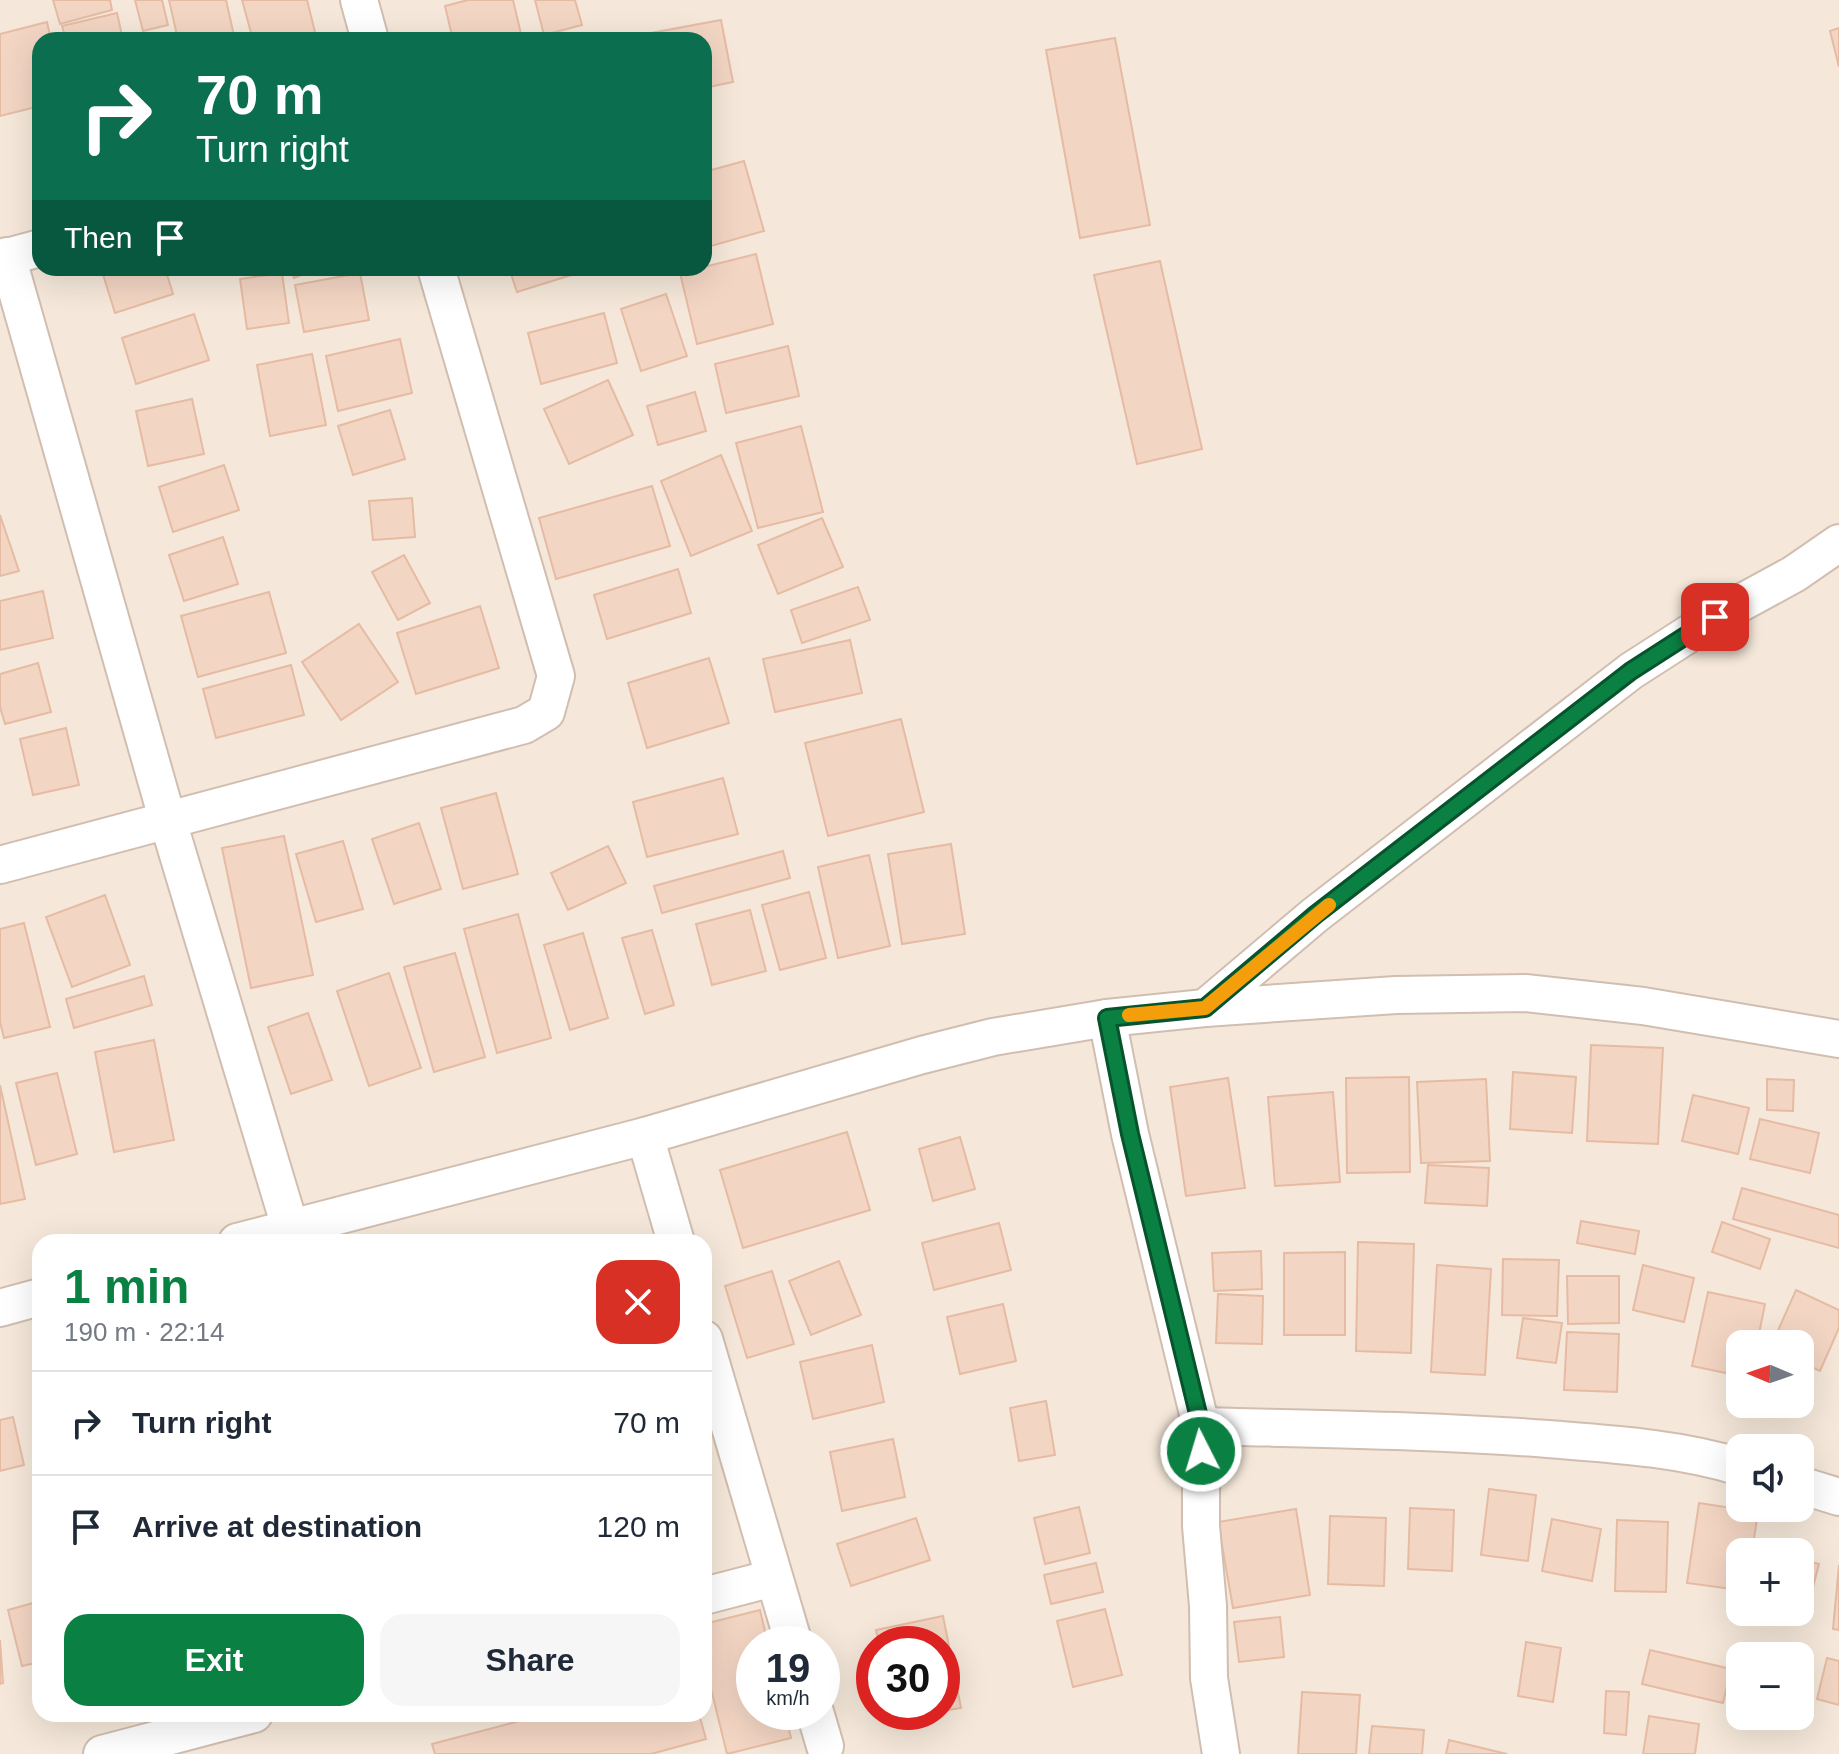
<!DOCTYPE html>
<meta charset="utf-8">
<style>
:root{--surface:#fff;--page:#f6f6f7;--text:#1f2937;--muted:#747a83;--line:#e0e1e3;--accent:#0b8043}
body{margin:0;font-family:Arial,sans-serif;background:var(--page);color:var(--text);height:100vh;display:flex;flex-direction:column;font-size:30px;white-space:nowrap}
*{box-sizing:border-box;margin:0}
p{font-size:26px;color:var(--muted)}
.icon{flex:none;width:44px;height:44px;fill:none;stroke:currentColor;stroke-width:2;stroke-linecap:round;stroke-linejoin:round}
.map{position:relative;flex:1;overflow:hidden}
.drawer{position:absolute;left:32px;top:1234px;width:680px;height:488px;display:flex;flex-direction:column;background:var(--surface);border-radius:24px;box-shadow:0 8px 32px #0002}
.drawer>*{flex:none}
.guide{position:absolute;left:32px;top:32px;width:680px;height:244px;border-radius:24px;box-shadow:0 8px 32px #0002;background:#0b6e4f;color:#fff;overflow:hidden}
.needle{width:52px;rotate:272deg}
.controls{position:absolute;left:1726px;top:1330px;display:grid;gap:16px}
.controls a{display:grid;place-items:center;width:88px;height:88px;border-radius:16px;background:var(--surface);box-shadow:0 8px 32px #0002;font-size:40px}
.speed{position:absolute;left:736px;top:1626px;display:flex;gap:16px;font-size:40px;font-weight:700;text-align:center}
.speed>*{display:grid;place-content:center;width:104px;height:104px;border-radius:50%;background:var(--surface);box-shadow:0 8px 32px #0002;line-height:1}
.speed small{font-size:20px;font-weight:400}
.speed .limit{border:12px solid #d22;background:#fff;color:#111}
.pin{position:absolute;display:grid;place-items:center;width:68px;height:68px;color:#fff;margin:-34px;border-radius:16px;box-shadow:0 4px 12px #0006}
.me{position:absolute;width:88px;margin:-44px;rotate:355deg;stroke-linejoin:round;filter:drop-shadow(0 0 6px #0008)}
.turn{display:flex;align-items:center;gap:28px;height:168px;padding:0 32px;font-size:36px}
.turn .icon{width:104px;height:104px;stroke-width:2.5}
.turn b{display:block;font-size:56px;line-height:68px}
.then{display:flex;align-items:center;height:76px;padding:0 32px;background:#0003;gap:16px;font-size:30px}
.round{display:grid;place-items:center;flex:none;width:84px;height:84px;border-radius:24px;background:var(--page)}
.summary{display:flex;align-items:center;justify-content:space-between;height:136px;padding:0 32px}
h1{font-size:48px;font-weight:600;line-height:60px;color:var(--accent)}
.button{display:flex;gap:16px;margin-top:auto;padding:16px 32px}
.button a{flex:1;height:92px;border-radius:24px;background:var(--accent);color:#fff;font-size:32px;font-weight:600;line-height:92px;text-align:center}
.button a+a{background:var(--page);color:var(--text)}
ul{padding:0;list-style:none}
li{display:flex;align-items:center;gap:24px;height:104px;padding:0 32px;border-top:2px solid var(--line)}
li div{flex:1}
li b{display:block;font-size:30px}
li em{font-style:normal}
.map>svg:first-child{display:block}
.residential{fill:#f5e8da;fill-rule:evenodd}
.building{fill:#f3d5c3;stroke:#e6bba3;stroke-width:2}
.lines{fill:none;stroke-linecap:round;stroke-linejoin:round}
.minor-casing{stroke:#d1beb0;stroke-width:40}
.minor{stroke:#fff;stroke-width:36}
.route-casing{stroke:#07532c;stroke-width:20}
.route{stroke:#0b8043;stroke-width:14}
.slow{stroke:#f59e0b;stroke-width:14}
</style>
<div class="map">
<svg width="1839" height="1754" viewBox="0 0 1839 1754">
<rect width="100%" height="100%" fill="#fdf6ec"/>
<path class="residential" d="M0,0H1839V1754H0ZM40,40H704V268H40ZM40,1242H704V1714H40ZM1740,1344H1800V1404H1740ZM1740,1448H1800V1508H1740ZM1740,1552H1800V1612H1740ZM754,1644H822V1712H754ZM874,1644H942V1712H874ZM1740,1656H1800V1716H1740Z"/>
<g class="building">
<path d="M53,0H110L112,10L60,24Z"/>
<path d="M135,0H162L168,25L143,31Z"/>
<path d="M169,0H226L235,40H178Z"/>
<path d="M242,0H307L317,40H253Z"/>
<path d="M468,0H513L521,34L496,40H453L445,6Z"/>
<path d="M535,0H575L582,25L544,35Z"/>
<path d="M117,13L123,40H66L62,26Z"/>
<path d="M721,20L733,82L704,88V40H613Z"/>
<path d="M47,22L51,40H40V106L0,116V34Z"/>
<path d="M1839,28V67L1830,31Z"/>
<path d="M1115,38L1150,225L1080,238L1046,50Z"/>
<path d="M744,161L764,231L704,248V172Z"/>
<path d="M756,254L773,324L697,344L680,273Z"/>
<path d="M1160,261L1202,449L1137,464L1094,275Z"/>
<path d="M101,268H165L173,294L115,313Z"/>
<path d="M290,268H318L294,278Z"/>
<path d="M509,268H594L517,292Z"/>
<path d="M282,273L289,323L247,329L240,279Z"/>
<path d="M360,273L369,320L304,332L295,285Z"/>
<path d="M666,294L687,356L641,371L621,309Z"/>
<path d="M604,313L617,363L541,384L528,333Z"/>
<path d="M194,314L209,360L136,384L122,338Z"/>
<path d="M400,339L412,393L338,411L326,356Z"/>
<path d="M788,346L799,396L726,413L715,364Z"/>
<path d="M312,354L326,425L270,436L257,365Z"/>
<path d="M608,380L633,435L569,464L544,409Z"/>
<path d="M695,392L706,431L658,445L647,406Z"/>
<path d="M192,399L204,454L148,466L136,411Z"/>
<path d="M390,410L405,459L353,475L338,426Z"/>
<path d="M801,426L823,512L758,528L736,443Z"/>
<path d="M721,455L752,531L691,556L661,481Z"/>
<path d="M224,465L239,510L173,532L159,487Z"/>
<path d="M652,486L670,546L556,579L539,518Z"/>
<path d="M412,498L415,537L373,540L369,501Z"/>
<path d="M0,515L19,571L0,576Z"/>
<path d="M822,518L843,567L778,594L758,545Z"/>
<path d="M223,537L238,584L184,601L169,555Z"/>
<path d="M404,555L430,603L398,620L372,572Z"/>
<path d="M678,569L691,613L607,639L594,595Z"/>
<path d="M858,587L870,620L802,643L791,610Z"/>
<path d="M43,591L53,638L0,650V601Z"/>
<path d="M269,592L286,653L198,677L181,616Z"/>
<path d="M480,606L499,668L416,694L397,633Z"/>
<path d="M359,624L398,682L341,720L302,662Z"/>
<path d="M850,640L862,693L775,712L763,659Z"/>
<path d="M709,658L729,723L647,748L628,683Z"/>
<path d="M38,663L51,712L5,724L0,707V674Z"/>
<path d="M291,665L304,715L216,738L203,689Z"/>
<path d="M901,719L924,812L828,836L805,743Z"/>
<path d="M66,728L79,785L33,795L20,739Z"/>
<path d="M723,778L738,834L647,857L633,802Z"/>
<path d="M496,793L518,874L463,889L441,808Z"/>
<path d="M419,823L441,889L394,904L372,839Z"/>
<path d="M284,836L313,975L251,988L222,848Z"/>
<path d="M343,841L363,909L316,922L296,854Z"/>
<path d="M951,844L965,934L902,944L888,854Z"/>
<path d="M608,846L626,883L568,910L551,873Z"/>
<path d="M783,851L790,878L662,913L654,886Z"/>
<path d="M869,855L890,946L838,958L818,867Z"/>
<path d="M809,892L826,958L780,970L762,905Z"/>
<path d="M105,895L130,965L72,987L46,917Z"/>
<path d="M750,910L766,971L712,985L696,924Z"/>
<path d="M518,914L551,1038L497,1053L464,929Z"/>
<path d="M24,923L50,1027L4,1038L0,1022V929Z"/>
<path d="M652,930L674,1005L645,1014L622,938Z"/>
<path d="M583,933L608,1018L570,1030L544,945Z"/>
<path d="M455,953L485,1057L434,1072L404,967Z"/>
<path d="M389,973L421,1068L369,1086L337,991Z"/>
<path d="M144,976L152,1005L74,1028L66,999Z"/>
<path d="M308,1013L332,1080L291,1094L268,1027Z"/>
<path d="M154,1040L174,1140L114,1152L95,1052Z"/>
<path d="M1591,1045L1663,1048L1658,1144L1587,1141Z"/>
<path d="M1513,1072L1576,1077L1572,1133L1510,1129Z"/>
<path d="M57,1073L77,1154L36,1165L16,1083Z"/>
<path d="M1409,1077L1410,1172L1347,1173L1346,1078Z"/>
<path d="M1228,1078L1245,1188L1186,1196L1170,1087Z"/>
<path d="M1486,1079L1490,1161L1421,1163L1417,1082Z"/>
<path d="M1767,1079L1794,1080L1793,1111L1767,1110Z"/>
<path d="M0,1085L25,1199L0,1204Z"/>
<path d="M1333,1092L1340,1182L1275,1186L1268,1097Z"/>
<path d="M1693,1095L1749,1108L1738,1154L1682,1141Z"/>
<path d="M1760,1119L1819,1133L1810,1173L1750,1159Z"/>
<path d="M847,1132L870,1210L743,1248L720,1170Z"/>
<path d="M960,1137L975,1189L933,1201L919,1149Z"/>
<path d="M1428,1165L1489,1168L1487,1206L1425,1203Z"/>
<path d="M1742,1188L1839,1215V1248L1733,1219Z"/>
<path d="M1581,1221L1639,1231L1635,1254L1577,1243Z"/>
<path d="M1722,1222L1770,1239L1760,1269L1712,1252Z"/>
<path d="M999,1223L1011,1270L934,1290L922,1243Z"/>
<path d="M513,1238L514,1242H464Z"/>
<path d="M1358,1242L1414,1244L1411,1353L1356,1351Z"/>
<path d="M1261,1251L1262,1289L1214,1291L1212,1253Z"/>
<path d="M1345,1252V1335H1284V1253Z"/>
<path d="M1503,1259L1559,1260L1557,1316L1502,1315Z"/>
<path d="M839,1261L861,1315L811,1335L789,1281Z"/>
<path d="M1437,1265L1491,1269L1485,1375L1431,1372Z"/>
<path d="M1643,1265L1694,1278L1684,1322L1633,1310Z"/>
<path d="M772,1271L794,1344L747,1358L725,1286Z"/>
<path d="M1567,1276H1619V1323L1568,1324Z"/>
<path d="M1796,1290L1839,1310V1328L1820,1371L1800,1362V1344H1772Z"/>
<path d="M1708,1292L1765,1304L1757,1344H1740V1376L1692,1366Z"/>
<path d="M1218,1294L1263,1296L1262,1344L1216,1343Z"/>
<path d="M1003,1304L1016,1361L960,1374L947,1317Z"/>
<path d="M1523,1318L1562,1323L1556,1363L1517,1358Z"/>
<path d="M1567,1332L1619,1334L1617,1392L1564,1390Z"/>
<path d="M872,1345L884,1402L813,1419L800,1362Z"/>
<path d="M40,1393V1448H35L34,1394Z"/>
<path d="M1046,1401L1055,1455L1019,1461L1010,1408Z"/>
<path d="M13,1417L24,1465L0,1471V1420Z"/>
<path d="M893,1439L905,1497L842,1511L830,1452Z"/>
<path d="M1489,1489L1536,1495L1528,1561L1481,1555Z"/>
<path d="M1699,1503L1758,1512L1752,1552H1740V1590L1687,1583Z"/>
<path d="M1079,1507L1090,1553L1045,1564L1034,1518Z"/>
<path d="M1410,1508L1454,1510L1452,1571L1408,1569Z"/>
<path d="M1296,1509L1310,1595L1233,1608L1218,1522Z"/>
<path d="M1330,1516L1386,1518L1384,1586L1328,1584Z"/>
<path d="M916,1518L930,1560L851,1586L837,1544Z"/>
<path d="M1552,1519L1601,1529L1592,1581L1542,1571Z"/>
<path d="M1617,1520L1668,1522L1666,1592L1615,1591Z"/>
<path d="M1800,1559L1819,1564L1805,1618L1782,1612H1800Z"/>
<path d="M1096,1563L1103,1592L1051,1604L1044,1575Z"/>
<path d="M1839,1565V1630L1833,1629Z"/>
<path d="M40,1601V1662L22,1666L8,1610Z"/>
<path d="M1105,1609L1122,1675L1073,1687L1057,1621Z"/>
<path d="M760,1610L768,1644H754V1712H785L791,1738L727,1754L704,1660V1624Z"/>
<path d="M943,1616L961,1708L942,1711V1644H879L876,1630Z"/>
<path d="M1280,1617L1284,1657L1239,1662L1234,1622Z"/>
<path d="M0,1640L3,1683L0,1684Z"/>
<path d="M1526,1642L1561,1648L1553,1702L1518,1696Z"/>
<path d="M1650,1650L1731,1669L1723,1703L1642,1684Z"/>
<path d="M1827,1658L1839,1661V1705L1817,1699Z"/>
<path d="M1606,1691L1629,1692L1626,1735L1604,1733Z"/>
<path d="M1302,1692L1360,1695L1356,1754H1298Z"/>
<path d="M893,1712H939L895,1721Z"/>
<path d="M546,1714H699L706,1739L651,1754H435L432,1744Z"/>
<path d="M1649,1716L1699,1724L1695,1754H1643Z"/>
<path d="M1372,1726L1424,1730L1422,1754H1369Z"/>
<path d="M1449,1740L1507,1754H1446Z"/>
</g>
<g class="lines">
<g class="minor-casing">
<g id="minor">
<path d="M359,0L370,40"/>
<path d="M7,256L167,818L290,1227"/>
<path d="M0,259L40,248"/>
<path d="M0,865L524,725L546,712L556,676L436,268"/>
<path d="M1205,1008L1315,915L1631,671L1715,617L1794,574L1839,543"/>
<path d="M1107,1018L1130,1134L1201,1426V1526L1208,1606L1209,1678L1221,1754"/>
<path d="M645,1136L676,1242"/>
<path d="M237,1242L645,1136L922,1055L993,1037L1107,1018L1205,1008L1396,995L1525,993L1643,1006L1839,1039"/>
<path d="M0,1308L40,1297"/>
<path d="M704,1339L794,1644"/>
<path d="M1201,1426C1317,1429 1432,1430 1548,1439C1611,1444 1679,1448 1740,1467"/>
<path d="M1800,1485L1839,1497"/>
<path d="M704,1596L773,1578"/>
<path d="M815,1712L825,1746"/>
<path d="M102,1754L254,1714"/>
</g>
</g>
<use href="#minor" class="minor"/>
</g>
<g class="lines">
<g class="route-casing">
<path id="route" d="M1201,1451V1426L1130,1134L1107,1018L1205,1008L1315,915L1631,671L1715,617"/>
</g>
<use href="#route" class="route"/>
<path class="slow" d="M1129,1015L1205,1008L1329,905"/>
</g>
</svg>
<div class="controls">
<a><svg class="needle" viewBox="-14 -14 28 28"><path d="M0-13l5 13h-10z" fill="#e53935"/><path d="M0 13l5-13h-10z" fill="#747a83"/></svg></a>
<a><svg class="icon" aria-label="sound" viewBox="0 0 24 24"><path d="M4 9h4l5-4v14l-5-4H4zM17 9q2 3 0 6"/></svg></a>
<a>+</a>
<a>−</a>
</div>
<div class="speed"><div>19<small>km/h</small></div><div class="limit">30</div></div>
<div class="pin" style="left:1715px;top:617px;background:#d93025"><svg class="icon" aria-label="arrive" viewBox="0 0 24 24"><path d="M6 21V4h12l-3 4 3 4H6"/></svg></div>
<svg class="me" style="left:1201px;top:1451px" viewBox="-20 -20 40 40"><circle r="17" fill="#0b8043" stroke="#fff" stroke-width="3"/><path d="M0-11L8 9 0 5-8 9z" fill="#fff"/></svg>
<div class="guide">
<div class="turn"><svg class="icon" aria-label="right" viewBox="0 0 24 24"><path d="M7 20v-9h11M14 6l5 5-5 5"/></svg><div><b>70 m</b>Turn right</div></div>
<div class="then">Then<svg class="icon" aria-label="arrive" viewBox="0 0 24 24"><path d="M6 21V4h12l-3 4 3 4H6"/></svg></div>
</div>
<section class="drawer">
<div class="summary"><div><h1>1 min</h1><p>190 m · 22:14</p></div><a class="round" style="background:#d93025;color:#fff"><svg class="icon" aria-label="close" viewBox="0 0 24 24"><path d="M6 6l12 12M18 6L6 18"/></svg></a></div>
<ul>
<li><svg class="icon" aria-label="right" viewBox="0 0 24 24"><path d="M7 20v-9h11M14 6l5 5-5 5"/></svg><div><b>Turn right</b></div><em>70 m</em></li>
<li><svg class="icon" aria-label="arrive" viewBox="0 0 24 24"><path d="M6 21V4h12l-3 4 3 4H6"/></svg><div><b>Arrive at destination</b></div><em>120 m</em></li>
</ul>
<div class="button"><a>Exit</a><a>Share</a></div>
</section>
</div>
